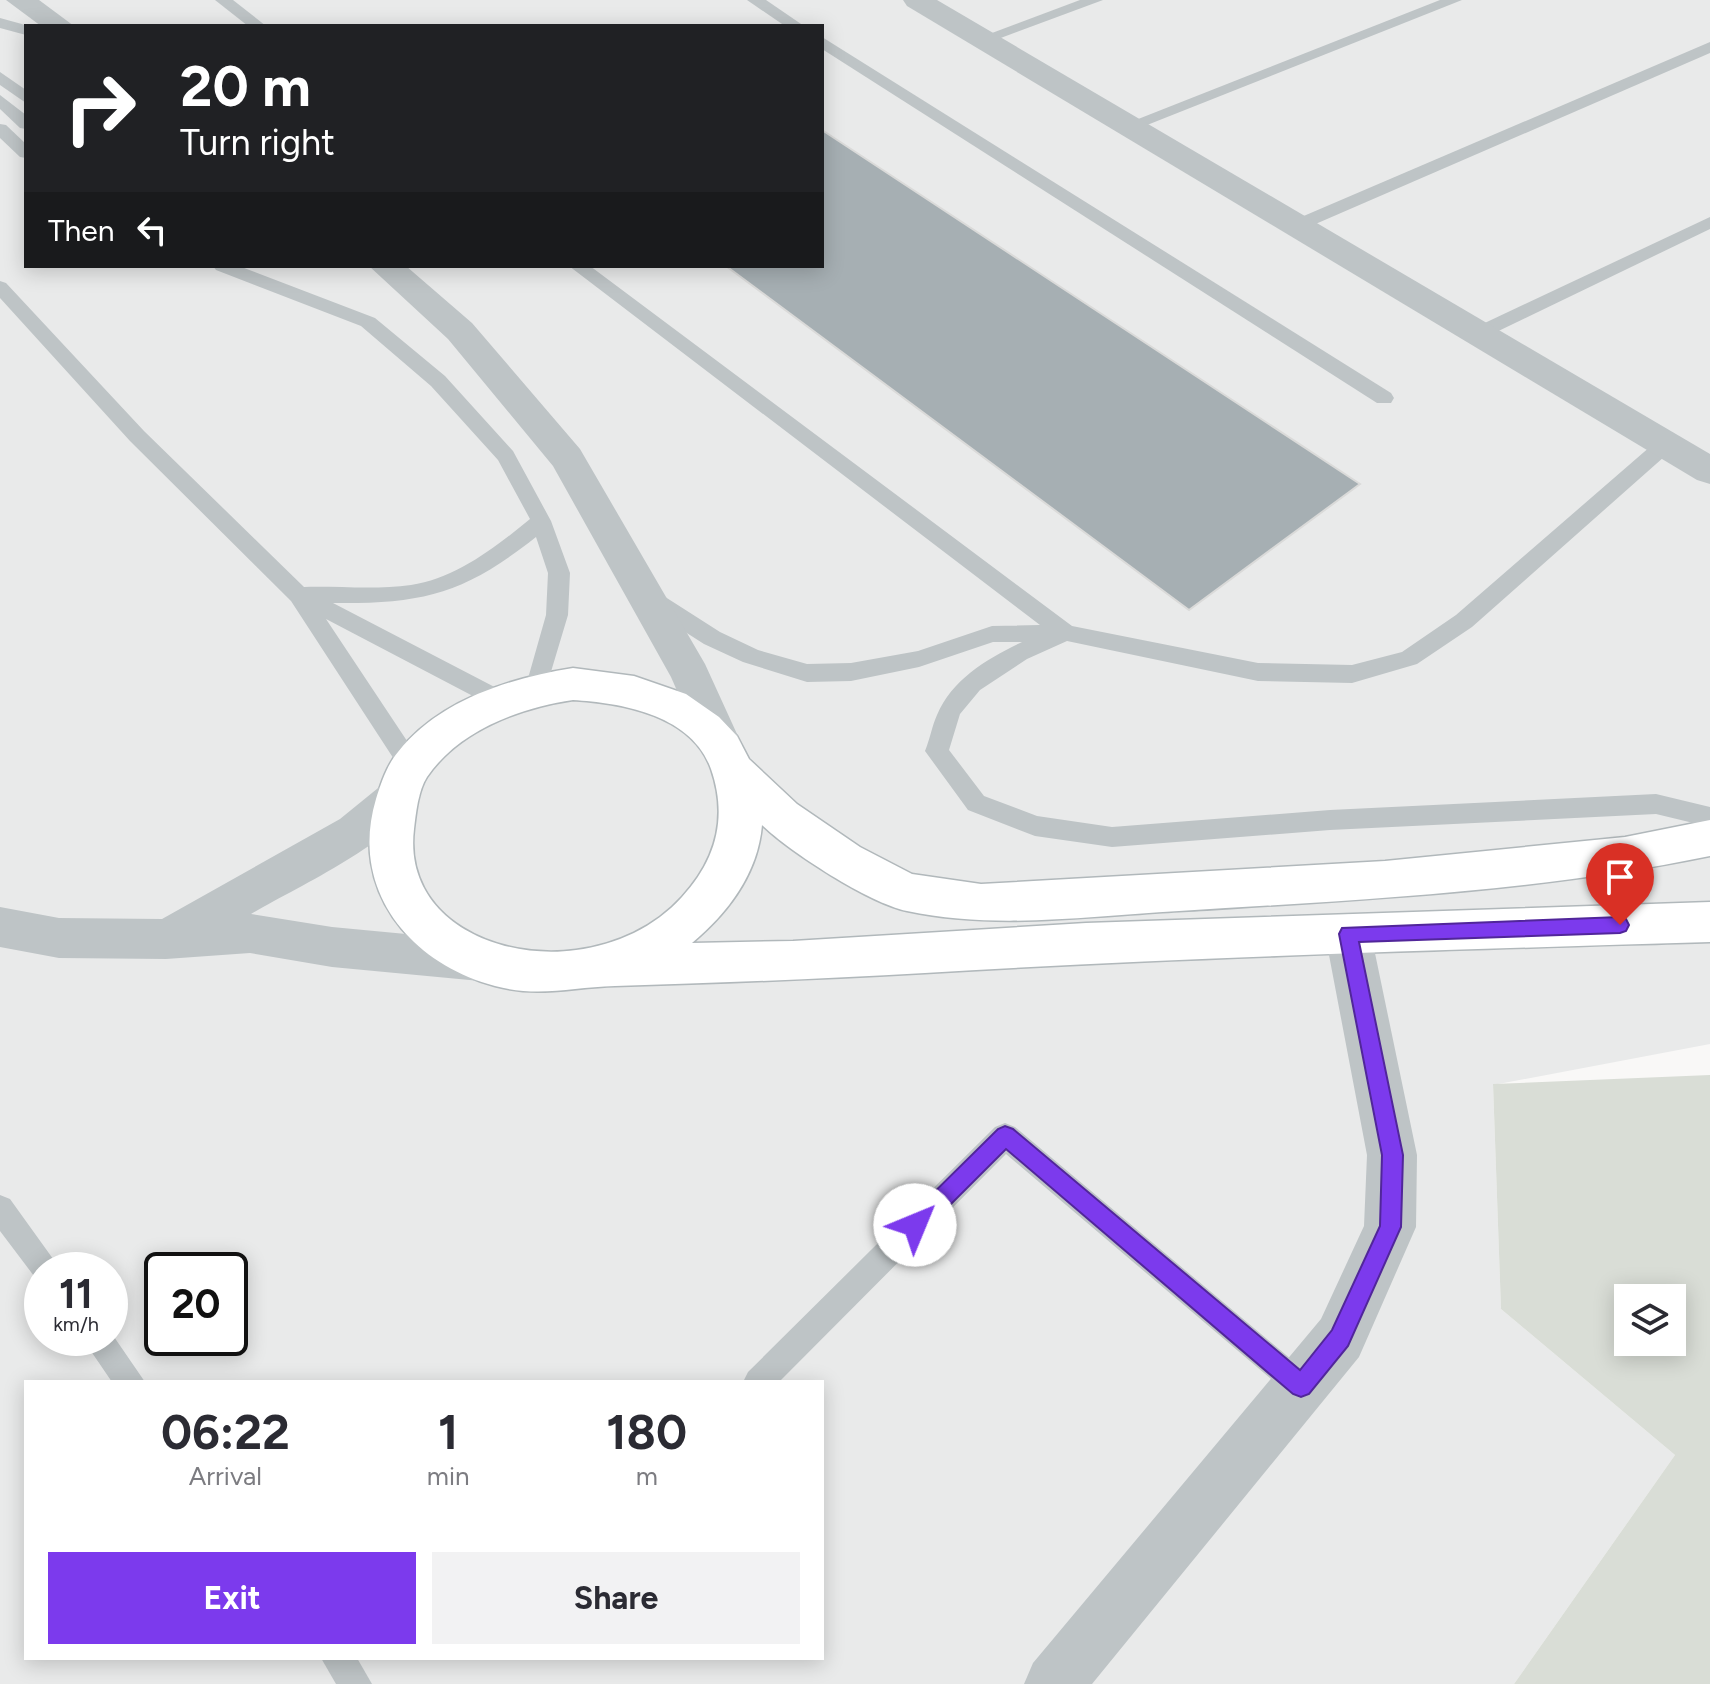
<!DOCTYPE html>
<style>
:root{--surface:#fff;--page:#f2f2f3;--text:#2b2b33;--muted:#7c7c81;--accent:#7c3aed}
body{margin:0;font-family:Figtree,sans-serif;background:var(--page);color:var(--text);height:100vh;display:flex;flex-direction:column;font-size:30px;white-space:nowrap}
*{box-sizing:border-box;margin:0}
p{font-size:26px;color:var(--muted)}
.icon{flex:none;width:44px;height:44px;fill:none;stroke:currentColor;stroke-width:2;stroke-linecap:round;stroke-linejoin:round}
.map{position:relative;flex:1;overflow:hidden}
.details{position:absolute;left:24px;top:1380px;width:800px;height:280px;display:flex;flex-direction:column;background:var(--surface);border-radius:0px;box-shadow:0 4px 20px #0003}
.details>*{flex:none}
.hud{position:absolute;left:24px;top:24px;width:800px;height:244px;border-radius:0px;box-shadow:0 4px 20px #0003;background:#202124;color:#fff;overflow:hidden}
.tools{position:absolute;left:1614px;top:1284px;display:grid;gap:16px}
.tools a{display:grid;place-items:center;width:72px;height:72px;border-radius:0px;background:var(--surface);box-shadow:0 4px 20px #0003;font-size:40px}
.speed{position:absolute;left:24px;top:1252px;display:flex;gap:16px;font-size:40px;font-weight:700;text-align:center}
.speed>*{display:grid;place-content:center;width:104px;height:104px;border-radius:50%;background:var(--surface);box-shadow:0 4px 20px #0003;line-height:1}
.speed small{font-size:20px;font-weight:400}
.speed .limit{border:4px solid #111;border-radius:12px;background:#fff;color:#111}
.pin{position:absolute;display:grid;place-items:center;width:68px;height:68px;color:#fff;margin:-82px -34px;border-radius:50% 50% 50% 0;rotate:-45deg;box-shadow:0 0 8px #0007}
.pin .icon{rotate:45deg}
.me{position:absolute;width:88px;margin:-44px;rotate:45deg;stroke-linejoin:round;filter:drop-shadow(0 0 6px #0008)}
.turn{display:flex;align-items:center;gap:28px;height:168px;padding:0 24px;font-size:36px}
.turn .icon{width:104px;height:104px;stroke-width:2.5}
.turn b{display:block;font-size:56px;line-height:68px}
.then{display:flex;align-items:center;height:76px;padding:0 24px;background:#0003;gap:16px;font-size:30px}
.eta{display:flex;justify-content:space-evenly;align-items:center;height:136px;text-align:center}
.eta b{font-size:48px;font-weight:700;line-height:56px}
.button{display:flex;gap:16px;margin-top:auto;padding:16px 24px}
.button a{flex:1;height:92px;border-radius:0px;background:var(--accent);color:#fff;font-size:32px;font-weight:700;line-height:92px;text-align:center}
.button a+a{background:var(--page);color:var(--text)}
.map>svg:first-child{display:block}
.built{fill:#e9eaea;fill-rule:evenodd}
.green{fill:#d9ddd6;fill-rule:evenodd}
.building{fill:#a6afb3;stroke:#dadad9;stroke-width:2}
.lines{fill:none;stroke-linecap:round;stroke-linejoin:round}
.secondary-casing{stroke:#b1b8bb;stroke-width:3}
.service{fill:#bec4c6;fill-rule:evenodd}
.minor{fill:#bec4c6;fill-rule:evenodd}
.secondary{fill:#fff;fill-rule:evenodd}
.route{fill:#7c3aed;stroke:#51269a;stroke-width:2}
</style>
<div class="map">
<svg width="1710" height="1684" viewBox="0 0 1710 1684">
<rect width="100%" height="100%" fill="#f9f8f7"/>
<path class="built" d="M0,0H1710V1044L1493,1085L1501,1309L1675,1455L1514,1684H0ZM26,26H822V266H26ZM42,1270H110V1338H42ZM162,1270H230V1338H162ZM26,1382H822V1658H26Z"/>
<path class="green" d="M1710,1075V1684H1514L1675,1455L1501,1309L1493,1084ZM1628,1298H1672V1342H1628Z"/>
<path class="building" d="M822,130L1360,484L1189,610L726,266H822Z"/>
<g class="lines">
<g class="secondary-casing">
<path id="secondary" d="M573,668L634,676L686,694L719,717L737,736L749,759L797,804L860,847L912,874L981,884L1385,861L1625,837L1710,820V856C1535,892 1357,900 1179,911C1089,916 996,930 907,911C869,903 790,852 762,825C758,873 728,913 692,943L793,941L1086,923L1710,902V942C1448,950 1186,957 925,973C822,979 718,983 615,986C571,987 540,998 495,986C409,963 349,889 376,799C381,783 387,765 398,752C439,700 510,678 573,668ZM573,700C622,703 692,715 711,769C728,818 716,860 682,897C655,927 616,945 576,950C500,961 403,920 414,829C416,813 418,791 427,777C459,730 520,708 573,700Z"/>
</g>
<g class="service">
<path d="M215,0H233L266,26H248Z"/>
<path d="M747,0H766L804,26H785Z"/>
<path d="M1080,0H1103L990,42H978L976,39Z"/>
<path d="M1440,0H1462L1137,129H1125L1123,125Z"/>
<path d="M0,18L29,26H26V35L0,28Z"/>
<path d="M822,37L1391,393L1394,398L1391,403H1377L822,49Z"/>
<path d="M1710,42V53L1304,229L1298,230L1289,225L1292,221Z"/>
<path d="M0,72L26,90V103L0,85Z"/>
<path d="M0,95L26,115V129L20,128L0,109Z"/>
<path d="M0,124L6,125L26,144V158L20,157L0,138Z"/>
<path d="M1710,217V229L1486,337H1472L1470,333L1472,329Z"/>
<path d="M213,266H239L375,318L445,376L513,451L551,521L570,573L568,615L544,695L536,698L528,695L525,689L546,615L548,573L536,537C464,594 423,604 333,603L508,694L511,700L508,706L500,709L492,706L326,619L419,759L423,766L419,773L411,775L403,773L291,601L130,441L0,298V281L6,283L144,431L304,587C339,586 376,590 411,585C455,579 496,547 530,519L498,460L431,386L361,326L216,270Z"/>
<path d="M569,266H590L1072,626L1258,663L1352,665L1402,652L1456,615L1659,439H1673L1676,444L1673,449L1472,627L1417,664L1352,683L1258,681L1067,641L1027,659L980,690L960,714L949,750L984,796L1037,816L1112,827L1330,810L1656,794L1710,807V827L1656,814L1330,830L1112,847L1035,836L968,810L925,751C930,739 932,726 937,715C952,679 988,658 1022,642H993L919,667L851,681L807,682L743,662L704,644L643,605L640,599L643,593H659L720,632L758,650L807,664L851,663L918,651L992,626L1040,625Z"/>
<path d="M1005,1123L1015,1127L1311,1376L1316,1386L1311,1396L1301,1401L1291,1396L1006,1154L779,1382H743L748,1372L995,1127Z"/>
<path d="M0,1195L10,1199L61,1270H42V1282L37,1280L0,1231Z"/>
<path d="M110,1331L145,1382H112L82,1338H110Z"/>
<path d="M321,1658H357L372,1684H336Z"/>
</g>
<g class="minor">
<path d="M6,0H39L74,26H41Z"/>
<path d="M903,0H937L1710,454V484L1697,480L907,6Z"/>
<path d="M369,266H406L472,323L580,449L705,664L742,745L736,757L721,762L706,757L671,677L553,466L448,339Z"/>
<path d="M398,778L413,784L420,796C396,842 297,887 251,914L332,927L480,941L496,947L503,961L496,975L480,981L332,967L250,953L166,959L59,958L0,947V907L59,918L162,919L340,819L383,784Z"/>
<path d="M1348,914L1364,920L1371,934L1417,1155L1416,1227L1359,1357L1092,1684H1024L1033,1663L1321,1319L1364,1226L1367,1155L1325,934L1332,920Z"/>
</g>
<use href="#secondary" class="secondary"/>
</g>
<path class="route" d="M1620,917L1626,919L1629,925L1626,931L1620,933L1359,942L1403,1155L1401,1227L1348,1346L1309,1394L1301,1397L1293,1394L1006,1149L923,1232L915,1235L908,1232L905,1225L908,1218L998,1129L1005,1126L1013,1129L1300,1370L1332,1330L1380,1226L1382,1155L1339,934L1342,928Z"/>
</svg>
<div class="tools">
<a><svg class="icon" aria-label="layers" viewBox="0 0 24 24"><path d="M12 4l9 5-9 5-9-5zM3 14l9 5 9-5"/></svg></a>
</div>
<div class="speed"><div>11<small>km/h</small></div><div class="limit">20</div></div>
<div class="pin" style="left:1620px;top:925px;background:#d93025"><svg class="icon" aria-label="arrive" viewBox="0 0 24 24"><path d="M6 21V4h12l-3 4 3 4H6"/></svg></div>
<svg class="me" style="left:915px;top:1225px" viewBox="-20 -20 40 40"><circle r="19" fill="#fff"/><path d="M0-13L10 11 0 6-10 11z" fill="#7c3aed"/></svg>
<div class="hud">
<div class="turn"><svg class="icon" aria-label="right" viewBox="0 0 24 24"><path d="M7 20v-9h11M14 6l5 5-5 5"/></svg><div><b>20 m</b>Turn right</div></div>
<div class="then">Then<svg class="icon" aria-label="left" viewBox="0 0 24 24"><path d="M17 20v-9H6M10 6l-5 5 5 5"/></svg></div>
</div>
<section class="details">
<div class="eta">
<div><b>06:22</b><p>Arrival</p></div>
<div><b>1</b><p>min</p></div>
<div><b>180</b><p>m</p></div>
</div>
<div class="button"><a>Exit</a><a>Share</a></div>
</section>
</div>
